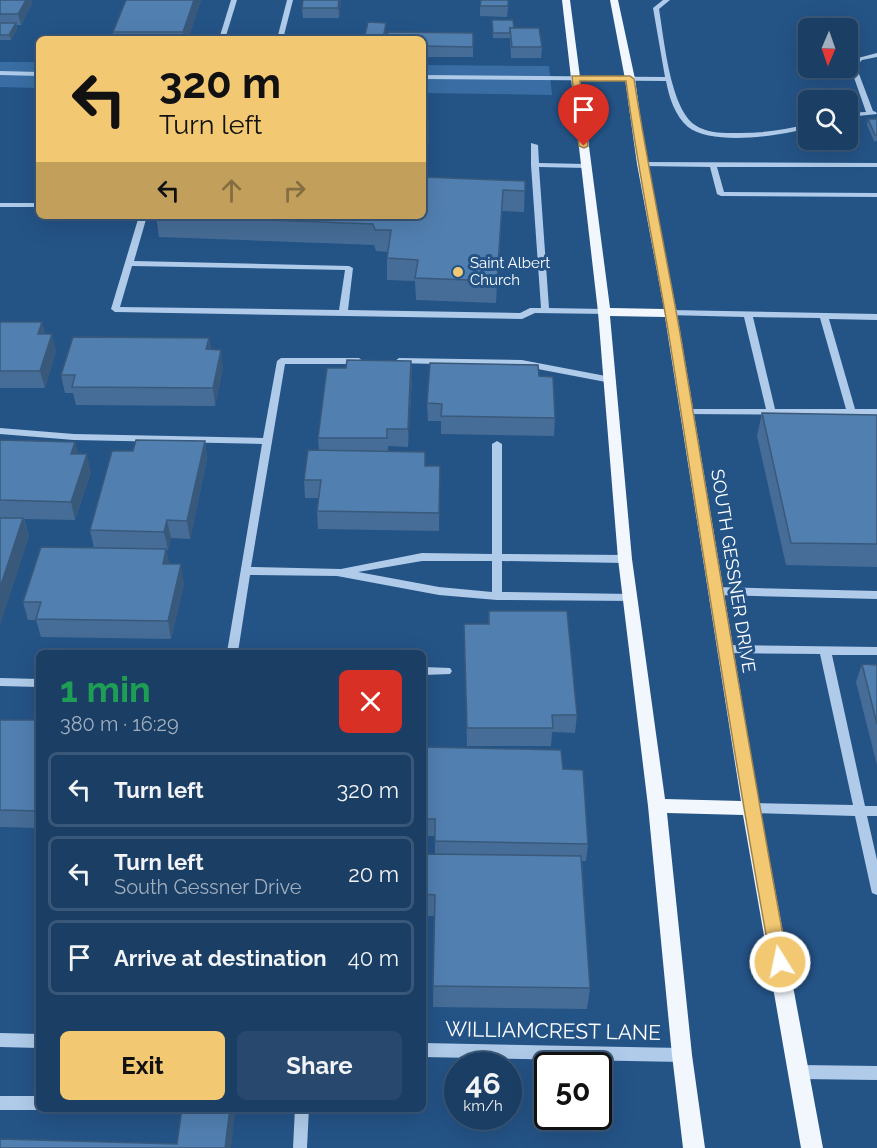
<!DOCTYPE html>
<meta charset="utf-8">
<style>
:root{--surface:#1b3e64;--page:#28496d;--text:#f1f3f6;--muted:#a0aebf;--line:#395778;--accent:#f3c873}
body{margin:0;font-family:Raleway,sans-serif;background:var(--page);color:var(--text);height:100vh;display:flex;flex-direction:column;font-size:22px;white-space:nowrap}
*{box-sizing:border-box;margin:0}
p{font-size:20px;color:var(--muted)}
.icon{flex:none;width:33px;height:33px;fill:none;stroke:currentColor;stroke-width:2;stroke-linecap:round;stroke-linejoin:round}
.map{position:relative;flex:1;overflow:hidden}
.details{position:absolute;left:36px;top:650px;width:390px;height:462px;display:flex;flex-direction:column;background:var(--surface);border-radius:9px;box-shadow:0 6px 24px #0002,0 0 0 2px var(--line)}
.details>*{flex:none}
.guide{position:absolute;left:36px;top:36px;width:390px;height:183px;border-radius:9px;box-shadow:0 6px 24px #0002,0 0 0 2px var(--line);background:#f3c873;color:#111;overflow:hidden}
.needle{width:39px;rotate:182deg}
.tools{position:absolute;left:798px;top:18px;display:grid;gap:12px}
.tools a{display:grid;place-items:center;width:60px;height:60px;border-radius:9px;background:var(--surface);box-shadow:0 6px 24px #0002,0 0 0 2px var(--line);font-size:30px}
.speed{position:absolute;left:444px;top:1052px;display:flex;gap:12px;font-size:30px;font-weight:700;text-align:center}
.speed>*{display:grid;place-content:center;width:78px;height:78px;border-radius:50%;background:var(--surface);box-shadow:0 6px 24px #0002,0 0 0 2px var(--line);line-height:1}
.speed small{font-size:15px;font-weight:400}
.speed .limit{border:3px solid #111;border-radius:9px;background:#fff;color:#111}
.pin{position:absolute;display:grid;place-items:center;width:51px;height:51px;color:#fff;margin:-62px -26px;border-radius:50% 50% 50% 0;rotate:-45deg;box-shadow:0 0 6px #0007}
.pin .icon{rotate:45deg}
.me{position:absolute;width:66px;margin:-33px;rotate:350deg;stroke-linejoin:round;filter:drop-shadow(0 0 4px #0008)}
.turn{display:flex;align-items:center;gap:21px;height:126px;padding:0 24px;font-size:27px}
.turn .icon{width:78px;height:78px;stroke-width:2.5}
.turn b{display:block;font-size:42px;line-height:51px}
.lanes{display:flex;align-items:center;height:57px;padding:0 24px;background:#0003;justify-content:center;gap:30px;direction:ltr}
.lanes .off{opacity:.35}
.round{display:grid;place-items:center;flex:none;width:63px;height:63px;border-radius:9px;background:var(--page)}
.head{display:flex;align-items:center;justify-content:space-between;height:102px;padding:0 24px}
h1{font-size:36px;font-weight:700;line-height:45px;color:#1e9e55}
.action{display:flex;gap:12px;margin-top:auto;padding:12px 24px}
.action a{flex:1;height:69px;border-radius:9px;background:var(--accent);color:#111;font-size:24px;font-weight:700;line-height:69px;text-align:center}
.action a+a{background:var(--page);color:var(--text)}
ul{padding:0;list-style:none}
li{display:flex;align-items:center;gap:18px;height:75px;margin:0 12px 9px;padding:0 12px;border:3px solid var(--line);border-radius:9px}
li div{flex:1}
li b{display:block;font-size:22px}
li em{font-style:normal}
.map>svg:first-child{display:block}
.green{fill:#396da3}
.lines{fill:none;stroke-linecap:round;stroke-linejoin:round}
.minor{fill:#afcbe9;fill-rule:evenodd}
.major{fill:#f2f7fe;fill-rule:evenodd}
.wall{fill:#466d97}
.shaded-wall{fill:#39597b}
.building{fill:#517fb0;stroke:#39597b;stroke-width:1.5}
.route{fill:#f3c873;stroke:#9e824b;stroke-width:1.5}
.poi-dot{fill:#f3c873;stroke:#245386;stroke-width:2}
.labels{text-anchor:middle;stroke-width:6;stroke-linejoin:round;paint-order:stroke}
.far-poi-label{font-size:15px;fill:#fff;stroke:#245386;text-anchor:start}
.street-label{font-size:18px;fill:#fff;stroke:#245386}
.near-street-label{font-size:21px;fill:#fff;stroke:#245386}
</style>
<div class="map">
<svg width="877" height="1148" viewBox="0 0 877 1148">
<rect width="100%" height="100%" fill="#245386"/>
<g class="green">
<path d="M0,62H39V88L0,87Z"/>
<path d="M423,65L549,66L552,95L423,93Z"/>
</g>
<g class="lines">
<g class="minor">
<path d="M231,0H237L225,39H219Z"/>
<path d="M287,0H293L283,39H277Z"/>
<path d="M663,0H670L659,9C664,38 670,108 695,125C708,134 725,133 740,133C763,133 785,130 808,124V128C781,136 712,146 688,127C675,116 669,97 666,81L423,79V75L665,77L653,8Z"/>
<path d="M877,53V57L862,60L856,66L873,111L876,112L877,114L848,117V113L866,112L850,66L858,58Z"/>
<path d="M0,71L39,72V76L0,75Z"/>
<path d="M531,143L538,145L539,163L586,164L590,166L586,168L539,167L549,308L604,309L607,310V314L535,313L522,319L115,312L111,309L139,216H147L134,261L349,266L353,268L348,310L520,313L530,308H541L531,165ZM132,266L345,270L339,310L120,307Z"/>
<path d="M639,162L877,163V167H717L724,192L877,193V197L721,196L717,194L710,167L642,166L638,164Z"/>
<rect x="0" y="203" width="39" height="4"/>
<path d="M671,310L877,314V320L829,319L855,409H877V415L684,414L682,412L687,409H766L744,317L668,315V311ZM753,317L820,318L846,409H775Z"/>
<path d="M281,358H359L363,361L359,364H285L251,567L341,569L422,553L492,554V444L497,441L502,444V554L625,555L630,559L625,563L502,561V592L631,594L635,595L636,598L635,601L497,600L439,595L337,576L250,575L238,652H227L262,444L74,440L0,434V428L74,434L263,438L277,361ZM422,561H492V592L439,587L358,572Z"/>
<path d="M399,358L522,360L611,377L616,380L611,383L522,366L396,363L395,361Z"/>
<path d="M717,587L877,591V599L717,595L712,591Z"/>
<path d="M727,645L877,647V655H832L865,806H877V816H867L877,860V895L872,893L871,889L855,816L751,813L747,812L745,808L747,804L751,803L853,805L820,654L727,653L723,652L721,649L723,646Z"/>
<path d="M423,667L450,668L452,671L450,674L423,675Z"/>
<path d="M0,678L39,679V687L0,686Z"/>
<path d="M0,1033L39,1034V1048L0,1047Z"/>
<path d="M423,1043L682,1048L687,1050L689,1055L687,1060L682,1062L423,1057Z"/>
<path d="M800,1065L877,1066V1080L800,1079L795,1077L793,1072L795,1067Z"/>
<path d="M0,1096H39V1108H43L39,1110H0Z"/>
<path d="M295,1108H309L307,1148H293Z"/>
</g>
<path class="major" d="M562,0H570L610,308L664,309L637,164L625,79L610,0H618L635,79L647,164L677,313L760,808L823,1148H801L743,815L667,813L692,1055L705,1148H683L672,1055L648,806L618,559L598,312ZM610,316L665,317L741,801L665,799L632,559Z"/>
</g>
<g class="wall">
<path d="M0,0H31L32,3L21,25H16L17,29L11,40H0Z"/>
<path d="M201,0L188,39H114L113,32Z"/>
<path d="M303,0H341L339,18H303L302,8Z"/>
<path d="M509,0L507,17L480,16V6Z"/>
<path d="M492,20L514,28L542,47L541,58H511L510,38H493Z"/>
<path d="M473,33V57H423V39Z"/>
<path d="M868,119H877V141H874L867,125Z"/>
<path d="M423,120H429V140L423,177L525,181L524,212L502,211L496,303L416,300L415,281L387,280V258L388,252L376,251L374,245L159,237L156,216H423Z"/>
<path d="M0,322H42L45,334L56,351L45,388H0Z"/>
<path d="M209,338L211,350L223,367L215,406L76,405L73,393H65L61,375Z"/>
<path d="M411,361L412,378L408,447L388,446V451L425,452V466H440L439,531L318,529L317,511L319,498H305L304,480L319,450L318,438L346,368Z"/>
<path d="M539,376L555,418L554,436L441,434V421H428L427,403Z"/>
<path d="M762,413L877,415V567L786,565L757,436Z"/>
<path d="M0,440L75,442L78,454L91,472L75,520L24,519L29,536L0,624Z"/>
<path d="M205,441L207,459L190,539L171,538L168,550H166L169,564L184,583L171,639L41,637L36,620H28L23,602L94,548L90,530L133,451Z"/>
<path d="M489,611L577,715L575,733L552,732L551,746H467L464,624H488Z"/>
<path d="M862,664L877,665V765L856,682Z"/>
<path d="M0,720H39V828L0,827Z"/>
<path d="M423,747L563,769L588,844L586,861H582L590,988L587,1009L433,1007L434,916H423V854H435V836H423Z"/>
</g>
<g class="shaded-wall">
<path d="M26,0H31L32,3L21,25L18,14Z"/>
<path d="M194,0H201L188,39H184L183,32Z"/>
<path d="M339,0H341L339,18L338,8Z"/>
<path d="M16,23L17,29L11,40L9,35Z"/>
<path d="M386,23V33L385,39H383Z"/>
<path d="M429,120V140L423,180V158Z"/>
<path d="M503,190L502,211L496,303L497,281Z"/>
<path d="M42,322L46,340L38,334Z"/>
<path d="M52,334L56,351L45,388L40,371Z"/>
<path d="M209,338L211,356L206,349Z"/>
<path d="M221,350L223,367L215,406L213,388Z"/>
<path d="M411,361L412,378L408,447V429Z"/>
<path d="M205,441L207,459L190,539L187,521Z"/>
<path d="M75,442L79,459L71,454Z"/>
<path d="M87,454L91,472L75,520L71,502Z"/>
<path d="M23,518L29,536L0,624V588Z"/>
<path d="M167,520L171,538L168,550L164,532Z"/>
<path d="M166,549L170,568L163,564Z"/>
<path d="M181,564L184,583L171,639L168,621Z"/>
<path d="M230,1108H234L235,1113L231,1148H225Z"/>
</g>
<g class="building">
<path d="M0,0H26L18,14H0Z"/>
<path d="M126,0H194L183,32H113Z"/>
<path d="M303,0H339L338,8H302Z"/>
<path d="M481,0H508V6H480Z"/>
<path d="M492,20H513L514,28H510V33H493Z"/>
<path d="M368,22L386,23L383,39H333L334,35H365Z"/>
<path d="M0,23H16L9,35H0Z"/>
<path d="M510,28H539L542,47H512Z"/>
<path d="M388,32L473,33V47L423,46V39H387Z"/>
<path d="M868,119H877V135H875Z"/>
<path d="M423,120H429L423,158Z"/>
<path d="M423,177L525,181V191L503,190L497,281L415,278L418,260L387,258L391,230H375L373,224L157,216H423Z"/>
<path d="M0,322H42L38,334H52L40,371H0Z"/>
<path d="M73,337L209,338L206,349L221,350L213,388L72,387L75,375H61Z"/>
<path d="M347,360L411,361L408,429H387V438H318L327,368H346Z"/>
<path d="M430,363L538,365L539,376L553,377L555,418L441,416L442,404L427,403Z"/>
<path d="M762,413L877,415V544L791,543Z"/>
<path d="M0,440L75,442L71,454H87L71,502L0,500Z"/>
<path d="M136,440L205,441L187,521L167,520L164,532L90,530L112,451H133Z"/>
<path d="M308,450L425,452V466H440L439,513L317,511L321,480H304Z"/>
<path d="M0,518H23L0,588Z"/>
<path d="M41,547L166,549L163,564H181L168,621L36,619L41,602H23Z"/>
<path d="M489,611H567L577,715H552L553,728H467L464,624H489Z"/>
<path d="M862,664L877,665V724Z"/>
<path d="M0,720H39V811L0,810Z"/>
<path d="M423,747L561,750L563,769L583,770L588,844L435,841V819H423Z"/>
<path d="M423,854L581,856L590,988L433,986L435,895L423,894Z"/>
<path d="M182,1108H230L225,1148H0V1139L177,1144Z"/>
</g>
<path class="route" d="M572,76H630L634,79C647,164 665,248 680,333C715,543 749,753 788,962L786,968L780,970L773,968L771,962C733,754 702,545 669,336C655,251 637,167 626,81H580L588,146L584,148L579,146Z"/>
<circle class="poi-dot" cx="458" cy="272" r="6"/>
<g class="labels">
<g class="far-poi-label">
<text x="470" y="268">Saint Albert<tspan x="470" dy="17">Church</tspan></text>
</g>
<g class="street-label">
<text transform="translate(733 571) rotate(81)" y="6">SOUTH GESSNER DRIVE</text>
</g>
<g class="near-street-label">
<text transform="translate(553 1031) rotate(1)" y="7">WILLIAMCREST LANE</text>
</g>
</g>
</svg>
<div class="tools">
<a><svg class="needle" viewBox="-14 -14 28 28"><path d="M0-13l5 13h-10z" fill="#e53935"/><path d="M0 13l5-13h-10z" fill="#a0aebf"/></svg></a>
<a><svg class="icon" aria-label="search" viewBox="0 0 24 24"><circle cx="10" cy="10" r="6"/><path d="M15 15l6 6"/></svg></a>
</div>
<div class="speed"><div>46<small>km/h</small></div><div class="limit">50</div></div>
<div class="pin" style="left:584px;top:146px;background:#d93025"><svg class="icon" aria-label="arrive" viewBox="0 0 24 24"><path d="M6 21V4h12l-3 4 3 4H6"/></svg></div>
<svg class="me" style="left:780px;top:962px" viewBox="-20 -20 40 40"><circle r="17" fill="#f3c873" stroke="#fff" stroke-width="3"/><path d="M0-11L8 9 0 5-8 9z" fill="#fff"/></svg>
<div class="guide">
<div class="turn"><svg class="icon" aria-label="left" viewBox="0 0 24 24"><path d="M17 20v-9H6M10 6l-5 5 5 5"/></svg><div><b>320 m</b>Turn left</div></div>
<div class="lanes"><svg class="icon" aria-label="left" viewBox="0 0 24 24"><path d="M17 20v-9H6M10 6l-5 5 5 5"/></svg><svg class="icon off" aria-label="ahead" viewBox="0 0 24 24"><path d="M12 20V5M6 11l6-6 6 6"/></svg><svg class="icon off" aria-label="right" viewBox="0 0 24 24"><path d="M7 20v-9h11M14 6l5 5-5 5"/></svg></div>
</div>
<section class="details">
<div class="head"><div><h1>1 min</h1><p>380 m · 16:29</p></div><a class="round" style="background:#d93025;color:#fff"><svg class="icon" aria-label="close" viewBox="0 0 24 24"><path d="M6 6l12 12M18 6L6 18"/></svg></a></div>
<ul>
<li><svg class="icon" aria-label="left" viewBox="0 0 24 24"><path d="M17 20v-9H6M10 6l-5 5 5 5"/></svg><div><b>Turn left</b></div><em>320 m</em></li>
<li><svg class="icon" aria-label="left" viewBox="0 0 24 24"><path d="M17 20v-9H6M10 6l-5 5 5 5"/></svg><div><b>Turn left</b><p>South Gessner Drive</p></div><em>20 m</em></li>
<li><svg class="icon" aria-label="arrive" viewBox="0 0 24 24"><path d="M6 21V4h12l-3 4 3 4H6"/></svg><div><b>Arrive at destination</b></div><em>40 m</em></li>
</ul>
<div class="action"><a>Exit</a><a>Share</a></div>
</section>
</div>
